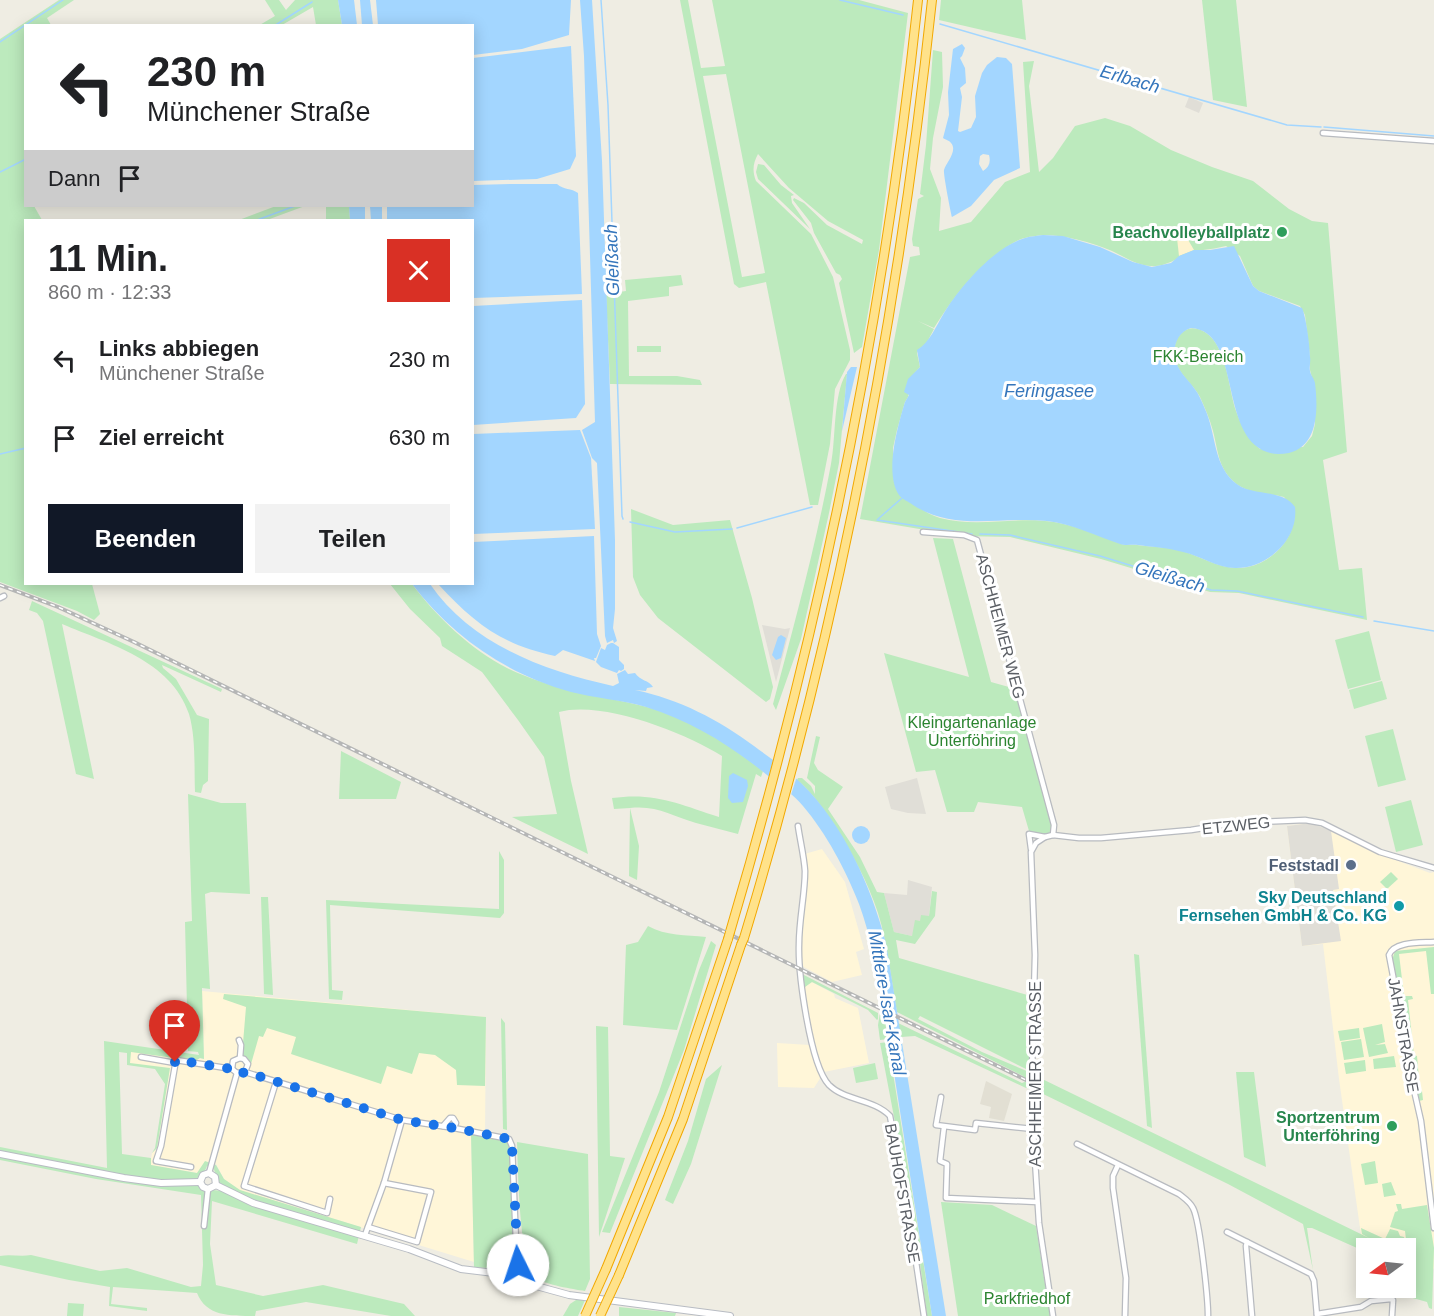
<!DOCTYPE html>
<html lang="de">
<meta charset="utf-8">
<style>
:root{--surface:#fff;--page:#f2f2f2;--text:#202124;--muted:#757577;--accent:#111827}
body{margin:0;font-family:Helvetica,sans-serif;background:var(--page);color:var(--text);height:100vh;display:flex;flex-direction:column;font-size:22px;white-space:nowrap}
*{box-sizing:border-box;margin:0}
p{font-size:20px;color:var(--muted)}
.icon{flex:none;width:33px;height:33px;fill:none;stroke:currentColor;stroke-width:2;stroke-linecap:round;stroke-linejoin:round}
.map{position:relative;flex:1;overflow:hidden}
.sheet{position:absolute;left:24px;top:219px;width:450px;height:366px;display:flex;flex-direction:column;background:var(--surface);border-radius:0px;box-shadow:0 3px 15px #0003}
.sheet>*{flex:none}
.banner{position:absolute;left:24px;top:24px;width:450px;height:183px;border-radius:0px;box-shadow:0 3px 15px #0003;background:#fff;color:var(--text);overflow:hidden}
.needle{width:39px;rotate:255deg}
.buttons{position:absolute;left:1356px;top:1238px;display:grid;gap:12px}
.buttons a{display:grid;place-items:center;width:60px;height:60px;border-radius:0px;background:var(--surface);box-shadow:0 3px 15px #0003;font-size:30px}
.pin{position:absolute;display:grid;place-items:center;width:51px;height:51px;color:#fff;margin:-62px -26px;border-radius:50% 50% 50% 0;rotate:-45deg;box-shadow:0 0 6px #0007}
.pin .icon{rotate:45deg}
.me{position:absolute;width:66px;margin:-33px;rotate:356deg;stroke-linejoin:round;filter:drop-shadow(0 0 4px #0008)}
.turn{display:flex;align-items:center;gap:21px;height:126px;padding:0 24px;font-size:27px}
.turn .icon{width:78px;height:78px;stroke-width:2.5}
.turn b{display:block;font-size:42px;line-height:51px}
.then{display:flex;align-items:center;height:57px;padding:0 24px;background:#0003;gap:12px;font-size:22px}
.round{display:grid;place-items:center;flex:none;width:63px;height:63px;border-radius:0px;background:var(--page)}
.summary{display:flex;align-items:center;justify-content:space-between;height:102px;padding:0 24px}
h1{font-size:36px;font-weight:600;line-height:45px}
.primary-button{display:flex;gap:12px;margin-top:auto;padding:12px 24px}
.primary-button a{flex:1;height:69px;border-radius:0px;background:var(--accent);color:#fff;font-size:24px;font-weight:600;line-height:69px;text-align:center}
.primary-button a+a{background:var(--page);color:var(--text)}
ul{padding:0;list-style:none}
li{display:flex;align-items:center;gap:18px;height:78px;padding:0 24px}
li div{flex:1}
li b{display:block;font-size:22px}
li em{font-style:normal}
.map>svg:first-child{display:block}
.commercial{fill:#fff6d8}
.industrial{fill:#e0ded7}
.education{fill:#e2dfd3}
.green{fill:#bceabd;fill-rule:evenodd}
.sand{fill:#fef3cf}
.water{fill:#a3d6ff;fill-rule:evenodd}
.pier{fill:#efede3}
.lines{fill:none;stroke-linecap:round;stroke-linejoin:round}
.stream{stroke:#a3d6ff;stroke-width:1.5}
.minor-casing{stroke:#b8bbc0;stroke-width:7}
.secondary-casing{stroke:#b8bcc3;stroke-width:8}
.motorway-casing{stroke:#f2a800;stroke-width:10}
.minor{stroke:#fff;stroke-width:4.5}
.secondary{stroke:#fff;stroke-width:6}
.motorway{stroke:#ffe28a;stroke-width:8}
.rail-casing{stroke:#b5b6b6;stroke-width:4}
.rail{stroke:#fff;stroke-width:1.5;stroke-dasharray:4.5;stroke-linecap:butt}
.motorway-bridge-casing{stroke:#f2a800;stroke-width:10;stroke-linecap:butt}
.motorway-bridge{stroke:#ffe28a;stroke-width:8}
.route{stroke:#1a73e8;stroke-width:10;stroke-dasharray:0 18}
.leisure-dot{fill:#2e9e5b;stroke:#fff;stroke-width:2}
.service-dot{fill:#5c6f8a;stroke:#fff;stroke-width:2}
.culture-dot{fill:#0f9aa8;stroke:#fff;stroke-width:2}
.labels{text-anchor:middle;stroke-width:6;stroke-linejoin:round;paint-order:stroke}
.leisure-label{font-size:16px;font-weight:bold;fill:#27864d;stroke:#fff;text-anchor:end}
.park-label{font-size:16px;fill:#2b8430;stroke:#fff}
.street-label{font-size:16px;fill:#5b5f65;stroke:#fff}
.service-label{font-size:16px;font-weight:bold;fill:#4e5e75;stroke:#fff;text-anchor:end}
.culture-label{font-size:16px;font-weight:bold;fill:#0d838f;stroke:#fff;text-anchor:end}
.water-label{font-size:18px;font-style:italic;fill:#3576bc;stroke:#fff}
</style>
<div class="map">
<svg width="1434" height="1316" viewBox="0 0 1434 1316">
<rect width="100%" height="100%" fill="#efede3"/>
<g class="commercial">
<path d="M1311,823L1393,859L1430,873L1434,872V1269L1406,1255V1248H1390L1361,1235L1339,1079L1323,944L1302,946L1287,826Z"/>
<path d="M822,849L845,882L864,949L856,952L862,975L832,982L798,964L803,871L801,855Z"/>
<path d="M802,974L806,985L812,982L834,994L835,998L858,1008L869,1063L824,1072L814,1088L778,1087L777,1043L810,1045L798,978Z"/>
<path d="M202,991L486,1017L485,1136L471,1134L474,1262L239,1190L224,1179L216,1164L204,1165L197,1173L150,1165L152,1153L157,1148L168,1069L129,1064L130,1048L204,1059Z"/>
</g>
<g class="industrial">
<path d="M1189,97L1203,103L1199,113L1185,107Z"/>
<path d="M762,625L785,629L790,628L776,682Z"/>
<path d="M917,778L926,814L908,813L891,809L885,787Z"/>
<path d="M1311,823L1331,831L1339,889L1333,890L1341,941L1302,946L1287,826Z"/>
<path d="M908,880L932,887L929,916L920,921L912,936L894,932L884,893L907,895Z"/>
</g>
<path class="education" d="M986,1081L1012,1094L1004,1121L989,1118L991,1107L980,1104Z"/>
<g class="green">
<path d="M59,0H74L47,18L51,25L26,26V206H34L42,220H26V584H92L100,614L94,620L77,611L0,582V39Z"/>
<path d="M265,0H279L286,10L295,0H338L342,25H316L313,7L282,25L258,26L275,16Z"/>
<path d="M680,0H688L701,68L725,66L712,0H859L908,13L879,250L862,347L854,353L839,283L842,279L840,275L836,273L814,233L811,223L793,200L794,198L804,203L827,225L862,244L863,240L828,221L789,188L758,154C753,163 752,171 756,181L811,234L833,277L850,350V360L835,389L830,444L818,505H810L766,282L739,288L734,284ZM726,74L765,273L742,277L703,76Z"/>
<path d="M941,0H1022L1026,40L939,20Z"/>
<path d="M1202,0H1236L1247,107L1213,100Z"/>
<path d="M933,50L942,52L943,87L933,138L930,169L941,198L939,231L971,222L1005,182L1030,172L1023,62L1034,61L1029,86L1039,172L1053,158L1075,126L1105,118L1130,126L1171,150L1212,167L1253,181L1289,209L1312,221L1328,223L1347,452L1323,460L1339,570L1362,568L1367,620L1239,593L1210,592L1101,559L1010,537L961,536L860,519L910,257L920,255L919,247L913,246L912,239L918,199L924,196L920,194L926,145ZM1043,235C1065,235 1091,242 1112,251C1125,257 1136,265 1150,266C1170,268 1183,251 1203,250C1211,249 1218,248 1226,246L1240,256L1253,286L1259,291L1300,306L1305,315L1310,357V370L1315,390V424L1312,436L1303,447L1260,449C1248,439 1241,425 1236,411C1228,388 1227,341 1201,330C1195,328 1190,327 1184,331C1175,336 1173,350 1175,360C1179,375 1193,384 1200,397C1205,408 1210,420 1213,431C1218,450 1218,467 1233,481C1246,494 1267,493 1284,497L1295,512C1294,539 1274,561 1248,567C1225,572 1204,558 1183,551C1168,547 1152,547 1137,545C1131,544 1125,546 1119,543C1098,535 1077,526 1054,522C1016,516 978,528 940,518C920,512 908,498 894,483L893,448L897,430L905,402L908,397L912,376L920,367L917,353L919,349L926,344L934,329L918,321L934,328C953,298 969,277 997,254C1006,248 1015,240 1025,238C1031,236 1037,236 1043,235Z"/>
<path d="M758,164L764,165L781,185L794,195L791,196L792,203L810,229L758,179L756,172Z"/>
<path d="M276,206H305L267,220H239Z"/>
<path d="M326,206H349L350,220H326Z"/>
<path d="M681,275L683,285L669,287V296L628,301L629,376H677L700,380L702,385L610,384L606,294L626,291L625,280Z"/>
<rect x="637" y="346" width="24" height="6"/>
<path d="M846,374H847L839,463L829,513L801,639L776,710L773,704C794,625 816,545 831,464C836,439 833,395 846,374Z"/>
<path d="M631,509L673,525L730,520L752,598L773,687L770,699L766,702L658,618L640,595L633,577Z"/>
<path d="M933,538L953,539L991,682L1016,689L1053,828L1049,833C1042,835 1035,836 1029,831L1022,807L978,802L974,812H947L935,770L916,772L884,653L969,677Z"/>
<path d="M390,584H412C437,617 470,649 507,668C550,689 597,695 643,706C688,717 727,743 763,771L761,777L756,774L738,834C724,830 710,827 696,823C672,816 657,805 630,808L639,846L637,880L629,876L630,808L614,809L612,798C655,792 679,804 719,817L722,756C686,733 602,700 559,712L571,781L588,854L512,817L557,814L544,757L518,720L482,672L442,646L440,638L410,609Z"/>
<path d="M32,601L222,689L221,692L162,665L163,668L176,679L197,715L209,719L208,781L203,785L201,793L195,792C194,767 196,738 189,714C171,660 109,644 62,624L94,779L76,774L43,621L37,613L29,610Z"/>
<path d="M1369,631L1381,680L1348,689L1335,640Z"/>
<path d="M1382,681L1387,699L1354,709L1349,690Z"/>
<path d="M1393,729L1406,780L1378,787L1365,736Z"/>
<path d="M816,736L820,737L814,763L818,770L843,787L828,809L860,857L877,892L884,893L894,932L912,936L915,920L920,921L921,915L929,916L932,891L937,892L935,916L915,944L896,940L899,958L1031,996L1030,1068L1026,1069L920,1016L918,1019L982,1052L1029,1072L1031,1088H1026L915,1036L901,1037L898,1023L1022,1083L1027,1081L1023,1076L897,1012C891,979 888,945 878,913C868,882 852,853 835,827C825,811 812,792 797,780L798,778H802L811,786L815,794V786L807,778Z"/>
<path d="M341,751L401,782L396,799H339Z"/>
<path d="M188,794L221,803H246L250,894L211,892L205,894L210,989L202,988L204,1059L200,1058L195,1061L131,1052L130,1063L170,1068L157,1148L152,1153L155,1148L165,1084L155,1069L127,1065V1053L119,1052L122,1154L151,1158V1165L197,1173L205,1161L216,1165L224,1179L240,1190L361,1227L357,1244L212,1201L210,1244L216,1285L263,1296L323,1285L404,1304L415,1316H391L306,1302L256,1311L255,1316C229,1316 206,1316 197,1293L113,1287L111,1304L147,1308V1311L109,1306L110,1287L69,1280L0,1265V1256C11,1254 20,1257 31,1255L100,1271L127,1268L191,1287L201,1286L203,1265L201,1195L96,1179L0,1160V1147L107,1168L104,1041L199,1055L198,1052L188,1051L185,922L192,921ZM207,1166L213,1167L219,1183L225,1186L222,1191L213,1190L210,1192L209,1197L206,1196V1191L199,1186H192V1180C200,1178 204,1174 207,1166Z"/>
<path d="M1411,800L1423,845L1396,852L1385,807Z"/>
<path d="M499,851L504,860V913L500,918L330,905L332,990L343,991L342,1000L329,999L326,900L499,909Z"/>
<path d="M1391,872L1398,879L1387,889L1380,882Z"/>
<path d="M261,897H268L273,995L264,994Z"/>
<path d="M648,926C666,936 686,935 706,937L677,1030L623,1025L626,945L638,942Z"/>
<path d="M711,941L716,945L684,1050L610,1233L602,1232L659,1092L699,970Z"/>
<path d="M1434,947V994H1431L1426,951L1399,954L1404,996H1412L1413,999L1408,1000L1414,1055L1417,1056L1420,1090L1422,1091L1423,1100L1419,1101L1406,1035L1409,1034L1402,997L1398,998L1391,963L1395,951Z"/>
<path d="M1134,954L1139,955L1152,1128L1147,1126Z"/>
<path d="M802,974L878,1013V1019L877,1020L868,1010L812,982L805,987Z"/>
<path d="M224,994L486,1017L485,1086L457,1085L456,1070L435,1055L419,1053L412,1074L387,1066L381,1084L291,1054L296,1037L267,1028L263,1037L259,1036L251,1064L247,1058L242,1055L246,1007L223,999Z"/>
<path d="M880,1013L884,1016L888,1039L880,1040L878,1025Z"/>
<path d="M501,1018L505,1023L507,1130L503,1129Z"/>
<path d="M1382,1024L1385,1042L1375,1045L1385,1044L1388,1053L1369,1057L1363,1028Z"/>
<path d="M596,1026L608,1027L610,1156L625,1158L599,1237Z"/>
<path d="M1359,1028L1360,1038L1340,1041L1338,1031Z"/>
<path d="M1361,1039L1364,1057L1344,1060L1341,1042Z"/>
<path d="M888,1042L932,1316H927L916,1233L880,1043Z"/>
<path d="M1394,1056L1396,1067L1374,1069L1373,1059Z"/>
<path d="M1365,1060L1366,1071L1346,1074L1344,1063Z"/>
<path d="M875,1063L878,1079L856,1083L853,1068Z"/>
<path d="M722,1065L691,1164L673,1204L665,1200L688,1141L706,1079Z"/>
<path d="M1236,1072H1254L1266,1167L1244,1157Z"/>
<path d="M1036,1076L1369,1238L1362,1234L1361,1228L1385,1239L1390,1229L1398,1231L1400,1236L1404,1237L1407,1248L1405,1231L1390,1227L1395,1212L1398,1211L1396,1204H1401L1402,1209L1427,1205L1434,1248L1432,1309L1429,1308L1427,1302L1395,1293L1397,1287H1406V1248H1366V1252L1312,1228H1307L1313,1270L1303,1224L1228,1184L1037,1091Z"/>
<path d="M471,1134C485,1136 504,1134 510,1147L514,1249C507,1271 494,1267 474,1268Z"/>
<path d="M517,1142L588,1154L590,1279L585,1291C572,1289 547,1285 536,1278C519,1267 518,1166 517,1142Z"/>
<path d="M1375,1161L1378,1183L1365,1185L1361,1164Z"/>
<path d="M1391,1182L1396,1195L1384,1197L1382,1184Z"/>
<path d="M941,1202L992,1205L1036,1226L1050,1316H958Z"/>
<circle cx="512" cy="1273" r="7"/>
<path d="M576,1300H585L578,1316H563L570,1304Z"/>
<path d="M68,1303L84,1304L83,1316H67Z"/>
<path d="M619,1307L676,1313L675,1316H619Z"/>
</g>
<path class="sand" d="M1178,237L1187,238L1194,250L1179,256L1177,238Z"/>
<g class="water">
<path d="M338,0H354L357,25H342Z"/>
<path d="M360,0H370L373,25H362Z"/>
<path d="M376,0H571L569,35L522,49L473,55L472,26L378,25Z"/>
<path d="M580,0H592L602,161L615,540V609L613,628L617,641L614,643L613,640L607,643L605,636L597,463L592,458L582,430L595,422L584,56Z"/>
<path d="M962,44L965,48L962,56L960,58L965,68L966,83L960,88L962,97L958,131L960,132L971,128L976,117L975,96L982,73L987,65L997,57L1006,58L1012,64L1020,168L994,180L971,206L952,217C951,214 943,173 944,170C946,163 958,151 951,143C949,140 946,140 943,138L949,115L948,92L953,49ZM983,154L989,155C991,162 989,167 983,171L979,164L980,156Z"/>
<path d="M571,46L576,156L570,169L537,179L473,181V58Z"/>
<path d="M511,184H557C564,190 571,188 578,193L582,294L473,298L472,220H387V206H472L473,185Z"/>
<path d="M349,206H365V220H350Z"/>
<path d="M370,206H382V220H371Z"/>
<path d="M1043,235L1063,236L1100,247L1133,262L1152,267L1171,263L1179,256L1194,250H1210L1234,246L1253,286L1259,291L1302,308C1306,316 1310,347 1310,357C1311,362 1309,366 1310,371C1311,376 1314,378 1315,383C1318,408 1319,446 1289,453C1282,454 1275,455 1267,452C1218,435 1242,331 1191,328C1178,332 1173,345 1175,357C1177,371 1187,378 1194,388C1199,394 1202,402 1205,409C1216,433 1213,462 1233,481C1250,498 1281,487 1295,507C1299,540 1266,569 1235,568C1217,568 1201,556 1183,552C1169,548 1153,547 1138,545C1133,544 1126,546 1120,544C1096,536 1073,524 1047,521C1001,516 955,532 913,505C909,502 902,499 899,495C884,473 898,425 905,402L909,395L904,392L908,379L920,367L917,350C930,342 936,326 944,313C959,288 995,246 1025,238C1031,236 1037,236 1043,235Z"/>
<path d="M582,300L585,404L576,418L473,425V306Z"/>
<path d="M851,367H857L842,431L847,372Z"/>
<path d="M580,430L591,458L595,529L473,534V434Z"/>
<path d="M594,536L597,634L601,646L596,658H594L595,661L563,650L555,656C502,645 474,623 438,584H472L473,542Z"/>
<path d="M412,584H430C471,644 544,671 613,686L619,683L617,674L621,672L622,675L621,672L625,670L628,674L635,673C640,681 649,680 653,687L647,688L646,691L635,690C679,699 719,720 754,746C770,758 787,769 801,783C844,825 871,886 886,943L946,1316H932L882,996C876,965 870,934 859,904C846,870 826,833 803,806C794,795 782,787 772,779C733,747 694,722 646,707C622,700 595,698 571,692C506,674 453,637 412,584Z"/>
<path d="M781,635L786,638L781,658L776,660L772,655L778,637Z"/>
<path d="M611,643H613L619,647V660L624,665V669L621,671L619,670L617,673L601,667L596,662L601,648L605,650L607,645Z"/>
<path d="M733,773L747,780L748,786L743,802L732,803L728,798L729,776Z"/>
<circle cx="861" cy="835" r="9"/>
</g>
<path class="pier" d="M774,757L797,776L790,798L768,779Z"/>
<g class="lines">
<g class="stream">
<path d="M601,0L608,105L622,516L623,519"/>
<path d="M840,0L903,15"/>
<path d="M940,24L1287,125L1321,127"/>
<path d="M274,26L312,2"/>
<path d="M0,42L63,0"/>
<path d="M1324,127L1434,136"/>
<path d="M0,172L26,159"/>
<path d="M257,220L295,206"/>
<path d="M0,454L26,448"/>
<path d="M878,519L902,498"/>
<path d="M877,520L959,532"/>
<path d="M630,522L675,532L732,529"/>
<path d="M737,528L812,507"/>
<path d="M964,533L972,534"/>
<path d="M980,534L1010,535L1100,556L1211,590L1237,591L1363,617"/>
<path d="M1374,621L1434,631"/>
</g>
<g class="minor-casing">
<g id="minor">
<path d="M1323,133L1434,141"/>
<path d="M923,532L964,535L977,540L1054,825L1053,835"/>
<path d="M0,598L4,596"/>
<path d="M798,826C800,840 804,856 805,871C805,895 799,919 799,944C798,973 810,1065 829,1085C845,1101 874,1099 890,1116L912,1235L924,1316"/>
<path d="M1045,837L1036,843L1031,852L1035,955L1032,1072L1033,1129L1039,1223L1053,1316"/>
<path d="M1031,849L1029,834L1045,837L1053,835L1079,838H1101L1191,830L1235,823L1305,820L1322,823L1380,852L1434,868"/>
<path d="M1434,942C1421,943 1394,941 1389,955L1404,1033V1046L1421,1121L1434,1228"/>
<path d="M239,1040L241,1045L240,1058"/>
<path d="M141,1057L175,1063"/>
<path d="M240,1058L244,1059L248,1064L245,1072"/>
<path d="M232,1069L233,1061L240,1058"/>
<path d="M237,1073L245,1072L402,1120L454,1128L509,1139L512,1146L517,1265"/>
<path d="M276,1082L244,1186L327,1213L330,1199"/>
<path d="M941,1097L936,1125L975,1130L976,1123L1033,1129"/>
<path d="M443,1126L450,1118H453L456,1123L454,1128"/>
<path d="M944,1127L940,1161L947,1164L946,1198L1037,1202"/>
<path d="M1077,1144L1179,1194C1184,1198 1190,1202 1193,1208C1200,1221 1208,1299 1208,1316"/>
<path d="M1118,1165L1113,1176V1188L1126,1278L1125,1316"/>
<path d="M191,1167L156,1161L161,1146L176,1060L232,1069L237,1073"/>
<path d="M209,1173L237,1073"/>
<path d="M204,1226L208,1189"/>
<path d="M368,1227L417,1242L431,1192L384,1183"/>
<path d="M1227,1232L1311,1274L1314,1281L1317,1316"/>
<path d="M365,1235L384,1183L402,1120"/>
<path d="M1247,1242L1246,1246L1252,1316"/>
<path d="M510,1264L515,1250"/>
<path d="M1317,1314L1361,1307L1371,1301L1391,1299L1393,1300L1392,1316"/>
</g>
</g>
<g class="secondary-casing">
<g id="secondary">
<path d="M0,1154L124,1178L161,1183L200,1182"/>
<path d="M200,1182L203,1175L209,1173L215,1177L216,1185"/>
<path d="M200,1182L203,1187L208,1189L216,1185"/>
<path d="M216,1185L253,1203L409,1249L461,1269L494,1273L503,1276"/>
<circle cx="512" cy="1273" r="9"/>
<path d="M518,1281L569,1295L730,1316"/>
</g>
</g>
<g class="motorway-casing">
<g id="motorway">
<path d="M730,932C821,625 884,318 918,0"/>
<path d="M744,938C837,632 898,318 932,0"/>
<path d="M606,1269L668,1117L728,939"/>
<path d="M619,1275L683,1119L741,945"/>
</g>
</g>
<use href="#minor" class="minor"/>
<use href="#secondary" class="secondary"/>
<use href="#motorway" class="motorway"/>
<g class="rail-casing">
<path id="rail" d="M0,585L58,607L134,642L1026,1080"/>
</g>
<use href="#rail" class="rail"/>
<g class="motorway-bridge-casing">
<g id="motorway-bridge">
<path d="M728,939L730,932"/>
<path d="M741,945L744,938"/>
<path d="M585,1316L606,1269"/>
<path d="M600,1316L619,1275"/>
</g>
</g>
<use href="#motorway-bridge" class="motorway-bridge"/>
</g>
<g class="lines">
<path class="route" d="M175,1062L176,1060L232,1069L240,1074L245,1072L402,1120L454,1128L509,1139L512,1146L518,1265"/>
</g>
<g class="leisure-dot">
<circle cx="1282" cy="232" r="6"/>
<circle cx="1392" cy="1126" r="6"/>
</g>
<circle class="service-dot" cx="1351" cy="865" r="6"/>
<circle class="culture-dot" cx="1399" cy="906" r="6"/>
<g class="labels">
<g class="leisure-label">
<text x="1270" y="238">Beachvolleyballplatz</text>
<text x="1380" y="1123">Sportzentrum<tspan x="1380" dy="18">Unterföhring</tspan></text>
</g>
<g class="park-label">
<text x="1198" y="362">FKK-Bereich</text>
<text x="972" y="728">Kleingartenanlage<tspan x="972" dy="18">Unterföhring</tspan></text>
<text x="1027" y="1304">Parkfriedhof</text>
</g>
<g class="street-label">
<text transform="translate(1001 626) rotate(75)" y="6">ASCHHEIMER WEG</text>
<text transform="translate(1236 825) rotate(-6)" y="6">ETZWEG</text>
<text transform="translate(1404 1035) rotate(80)" y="6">JAHNSTRASSE</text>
<text transform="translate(1035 1074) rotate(-90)" y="6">ASCHHEIMER STRASSE</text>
<text transform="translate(903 1193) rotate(80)" y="6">BAUHOFSTRASSE</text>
</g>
<g class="service-label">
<text x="1339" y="871">Feststadl</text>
</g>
<g class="culture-label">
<text x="1387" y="903">Sky Deutschland<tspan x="1387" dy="18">Fernsehen GmbH &amp; Co. KG</tspan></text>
</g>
<g class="water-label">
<text transform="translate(1130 79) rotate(16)" y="6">Erlbach</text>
<text transform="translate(612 260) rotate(-92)" y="6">Gleißach</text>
<text x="1049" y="397">Feringasee</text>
<text transform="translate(1170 577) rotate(16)" y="6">Gleißach</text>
<text transform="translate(887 1003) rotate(80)" y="6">Mittlere-Isar-Kanal</text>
</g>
</g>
</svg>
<div class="buttons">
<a><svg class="needle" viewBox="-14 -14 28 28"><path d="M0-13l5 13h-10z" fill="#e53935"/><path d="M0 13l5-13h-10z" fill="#757577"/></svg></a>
</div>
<div class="pin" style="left:175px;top:1062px;background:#d93025"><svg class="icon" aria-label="arrive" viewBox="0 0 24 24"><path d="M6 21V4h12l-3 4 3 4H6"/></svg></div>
<svg class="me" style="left:518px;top:1265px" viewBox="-20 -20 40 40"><circle r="19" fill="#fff"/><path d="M0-13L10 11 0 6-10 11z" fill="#1a73e8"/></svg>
<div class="banner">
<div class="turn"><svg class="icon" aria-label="left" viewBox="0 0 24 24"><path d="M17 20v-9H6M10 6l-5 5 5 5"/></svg><div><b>230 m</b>Münchener Straße</div></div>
<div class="then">Dann<svg class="icon" aria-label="arrive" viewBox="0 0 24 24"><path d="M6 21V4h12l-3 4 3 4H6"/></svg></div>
</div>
<section class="sheet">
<div class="summary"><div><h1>11 Min.</h1><p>860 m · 12:33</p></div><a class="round" style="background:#d93025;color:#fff"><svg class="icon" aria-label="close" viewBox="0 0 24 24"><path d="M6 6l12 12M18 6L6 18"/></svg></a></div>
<ul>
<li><svg class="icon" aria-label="left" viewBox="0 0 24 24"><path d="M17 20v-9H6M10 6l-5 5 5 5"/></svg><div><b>Links abbiegen</b><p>Münchener Straße</p></div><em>230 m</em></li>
<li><svg class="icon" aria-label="arrive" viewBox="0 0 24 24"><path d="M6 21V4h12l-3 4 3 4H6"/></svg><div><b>Ziel erreicht</b></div><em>630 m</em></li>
</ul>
<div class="primary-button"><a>Beenden</a><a>Teilen</a></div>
</section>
</div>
